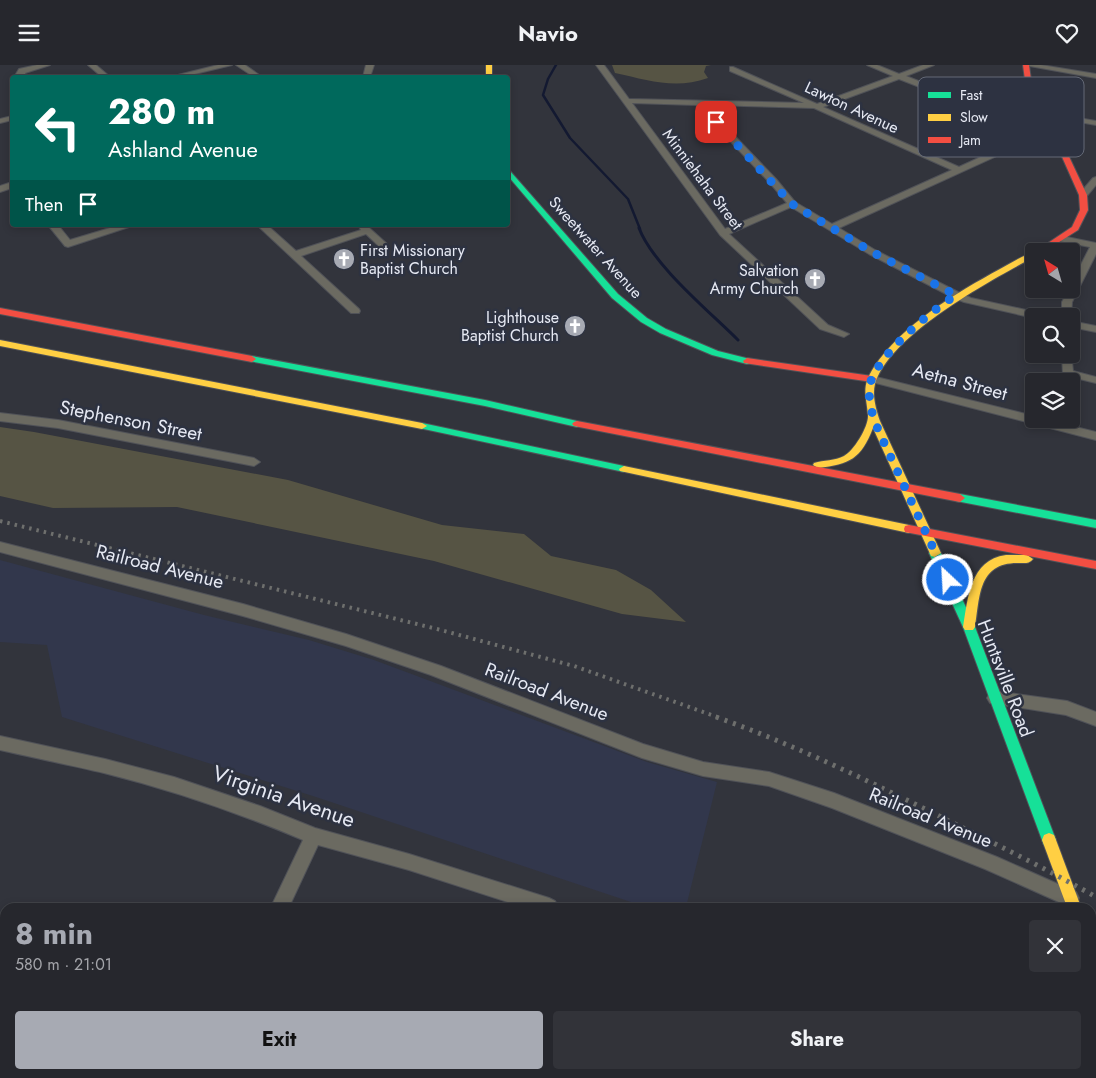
<!DOCTYPE html>
<meta charset="utf-8">
<style>
:root{--surface:#26272d;--page:#323339;--text:#f1f3f6;--muted:#a4a5aa;--line:#424449;--accent:#a7aab3}
body{margin:0;font-family:Jost,sans-serif;background:var(--page);color:var(--text);height:100vh;display:flex;flex-direction:column;font-size:19px;white-space:nowrap}
*{box-sizing:border-box;margin:0}
p{font-size:16px;color:var(--muted)}
.icon{flex:none;width:28px;height:28px;fill:none;stroke:currentColor;stroke-width:2;stroke-linecap:round;stroke-linejoin:round}
.map{position:relative;flex:1;overflow:hidden}
.drawer{position:absolute;left:0px;top:838px;width:1096px;height:176px;display:flex;flex-direction:column;background:var(--surface);border-radius:15px 15px 0 0;box-shadow:0 2px 8px #0003,0 0 0 1px var(--line)}
.drawer>*{flex:none}
.guide{position:absolute;left:10px;top:10px;width:500px;height:152px;border-radius:5px;box-shadow:0 2px 8px #0003,0 0 0 1px var(--line);background:#00695c;color:#fff;overflow:hidden}
.needle{width:32px;rotate:323deg}
.fabs{position:absolute;left:1025px;top:178px;display:grid;gap:10px}
.fabs a{display:grid;place-items:center;width:55px;height:55px;border-radius:5px;background:var(--surface);box-shadow:0 2px 8px #0003,0 0 0 1px var(--line);font-size:25px}
.pin{position:absolute;display:grid;place-items:center;width:42px;height:42px;color:#fff;margin:-21px;border-radius:10px;box-shadow:0 2px 8px #0006}
.me{position:absolute;width:55px;margin:-28px;rotate:335deg;stroke-linejoin:round;filter:drop-shadow(0 0 4px #0008)}
.turn{display:flex;align-items:center;gap:18px;height:105px;padding:0 15px;font-size:22px}
.turn .icon{width:65px;height:65px;stroke-width:2.5}
.turn b{display:block;font-size:35px;line-height:42px}
.then{display:flex;align-items:center;height:48px;padding:0 15px;background:#0003;gap:10px;font-size:19px}
.round{display:grid;place-items:center;flex:none;width:52px;height:52px;border-radius:5px;background:var(--page)}
.head{display:flex;align-items:center;justify-content:space-between;height:85px;padding:0 15px}
h1{font-size:30px;font-weight:700;line-height:38px;color:var(--accent)}
.primary-button{display:flex;gap:10px;margin-top:auto;padding:10px 15px}
.primary-button a{flex:1;height:58px;border-radius:5px;background:var(--accent);color:#111;font-size:20px;font-weight:700;line-height:58px;text-align:center}
.primary-button a+a{background:var(--page);color:var(--text)}
header{display:flex;justify-content:space-between;align-items:center;height:65px;padding:0 15px;background:var(--surface);font-size:22px;font-weight:700}
.map>svg:first-child{display:block}
.built{fill:#32374c}
.green{fill:#565444}
.lines{fill:none;stroke-linecap:round;stroke-linejoin:round}
.stream-far1{stroke:#131931;stroke-width:2.5}
.stream{stroke:#131931;stroke-width:3}
.street-casing{stroke:#505258;stroke-width:2}
.fast-casing{stroke:#505258;stroke-width:2}
.slow-casing{stroke:#505258;stroke-width:2}
.jam-casing{stroke:#505258;stroke-width:2}
.street{fill:#6b6a61;fill-rule:evenodd}
.fast{fill:#16e098;fill-rule:evenodd}
.slow{fill:#ffcf43;fill-rule:evenodd}
.jam{fill:#f24e42;fill-rule:evenodd}
.rail-far1{stroke:#6e6f6d;stroke-width:4;stroke-dasharray:2.5 5;stroke-linecap:butt}
.rail{stroke:#6e6f6d;stroke-width:5;stroke-dasharray:3 6;stroke-linecap:butt}
.route{stroke:#1a73e8;stroke-width:9;stroke-dasharray:0 16.2}
.labels{text-anchor:middle;stroke-width:5;stroke-linejoin:round;paint-order:stroke}
.far-street-label{font-size:16px;fill:#e6e9f3;stroke:#2d3241}
.far-poi-label{font-size:16px;fill:#e6e9f3;stroke:#2d3241;text-anchor:end}
.street-label{font-size:19px;fill:#e6e9f3;stroke:#2d3241}
.near-street-label{font-size:22px;fill:#e6e9f3;stroke:#2d3241}
.key{fill:#2d3241;stroke:#646976;stroke-width:1}
.key-label{font-size:14px;fill:#e6e9f3}
</style>
<header><svg class="icon" aria-label="menu" viewBox="0 0 24 24"><path d="M4 6h16M4 12h16M4 18h16"/></svg>Navio<svg class="icon" aria-label="heart" viewBox="0 0 24 24"><path d="M12 20l-8-8c-3-5 5-10 8-4 3-6 11-1 8 4z"/></svg></header>
<div class="map">
<svg width="1096" height="1013" viewBox="0 0 1096 1013">
<rect width="100%" height="100%" fill="#32343c"/>
<path class="built" d="M0,495L204,550L309,575L374,595L647,697L717,717L686,842H646L316,732L62,652L47,580L0,577Z"/>
<g class="green">
<path d="M612,0H711L706,1L704,7L708,13C675,25 648,15 615,8Z"/>
<path d="M0,362L34,367L288,415L442,460L524,469L551,491L616,505L651,525L686,557L622,549L434,496L177,442L53,443L0,431Z"/>
</g>
<g class="lines">
<path class="stream-far1" d="M556,0L548,14L543,30L570,73L628,134L640,164"/>
<path class="stream" d="M639,163C653,200 709,246 738,275"/>
<g class="street-casing">
<g id="street">
<path d="M37,0H50L25,8L26,12H19L16,9L19,4Z"/>
<path d="M88,0H96L110,12H102Z"/>
<path d="M218,0H232L182,12H170Z"/>
<path d="M236,0H245L262,12H254Z"/>
<path d="M366,0H374L370,12H363Z"/>
<path d="M596,0H604L629,34L804,38L730,6V2H733L817,39L893,11L867,0H877L899,9L923,0H934L906,11L1047,68L839,163L875,185L960,228L971,233L1044,249L1045,251L1034,253L964,237L952,232L869,189L791,142L729,169L828,260L849,269L844,272L820,264L720,170ZM899,14L1035,67L959,102L823,42ZM632,38L696,40L770,118L787,138L725,164ZM705,40L814,43L952,105L832,159L795,137L776,114Z"/>
<path d="M1024,0H1041L1096,9V13Z"/>
<path d="M1043,47L1096,56V60L1046,51H1043Z"/>
<path d="M12,51V55L0,58V54Z"/>
<path d="M1096,112V120L1086,132H1080V128L1093,113Z"/>
<path d="M12,117V123L0,127V121Z"/>
<path d="M48,160H58L70,175L120,160H135L68,182L65,181Z"/>
<path d="M257,160H267L296,186L361,165L358,160H366L387,179V183H381L366,169L301,191L359,244L360,246L359,248H351Z"/>
<path d="M1062,171L1096,178V189L1072,237L1071,252L1062,251V237L1069,224H1071V219L1090,182L1059,176L1057,174Z"/>
<path d="M1071,256L1096,261V267L1071,262Z"/>
<path d="M1071,287L1073,306L1096,312V318L1063,310L1062,289Z"/>
<path d="M872,311L1034,351V354H1043L1096,367V375L868,316L866,314L868,312Z"/>
<path d="M0,348L58,355L254,393L260,397L254,401L58,363L0,356Z"/>
<path d="M0,477L243,539L346,569L441,601L643,679L703,697L769,707L834,728L997,792L1076,827L1079,833L1076,839L1070,842L985,804L832,743L769,721L703,711L642,693L431,610L346,581L243,551L0,487Z"/>
<path d="M995,626L1067,636L1096,647V661L1066,650L990,638L987,633L990,628Z"/>
<path d="M0,671L105,694L174,712L260,741L315,763L409,789L549,833L555,836L558,842H523L409,805L318,780L289,842H271L303,775C239,748 172,725 104,708C70,700 35,693 0,685Z"/>
<path d="M1091,1004L1096,1006V1013H1061L1060,1009H1091Z"/>
<path d="M198,1009H218L217,1013H196Z"/>
<rect x="731" y="1009" width="20" height="4"/>
</g>
</g>
<g class="fast-casing">
<g id="fast">
<path d="M508,105L510,106L618,229L647,253L666,264L718,286L750,294V298L747,299L712,290L660,268L641,257L612,233L508,111Z"/>
<path d="M252,291L485,335L577,356L582,359L577,362L485,341L249,296V292Z"/>
<path d="M422,358L624,401L629,404L624,407L419,363L417,361L419,359Z"/>
<path d="M960,429L1096,455V463L956,436L955,433Z"/>
<path d="M935,484L941,488L975,562L1056,775L1054,780L1049,782L1044,780L1042,775L963,562L929,488Z"/>
</g>
</g>
<g class="slow-casing">
<g id="slow">
<rect x="486" y="0" width="6" height="12"/>
<path d="M1034,187V192C991,215 889,270 875,319C872,331 876,344 880,356L941,488L935,492L931,491L873,363C861,394 850,399 818,403L813,400L814,398C824,395 835,396 844,391C854,386 869,361 868,350C866,329 861,322 874,302C902,260 956,228 1000,204C1011,198 1022,191 1034,187Z"/>
<path d="M0,275L422,358L427,361L422,364L0,281Z"/>
<path d="M624,401L909,460L914,464L909,468L620,406L619,404Z"/>
<path d="M1006,490H1027L1033,494C1029,499 1025,498 1019,498C978,497 980,531 975,562L973,565H965L963,562C968,533 970,495 1006,490Z"/>
<path d="M1049,768L1054,770L1056,775L1081,842H1067L1042,775L1044,770Z"/>
<path d="M1091,881L1096,883V909L1091,907Z"/>
</g>
</g>
<g class="jam-casing">
<g id="jam">
<path d="M1023,0H1029L1031,15L1049,49L1087,130L1088,145L1078,165L1045,186H1036L1072,162L1080,145L1079,130L1043,49L1025,15Z"/>
<path d="M0,243L252,291L256,294L252,297L0,249Z"/>
<path d="M747,293L872,311L877,314L872,317L744,298L743,296Z"/>
<path d="M577,356L960,429L965,433L960,437L574,361L572,359L574,357Z"/>
<path d="M909,460L1096,496V504L905,467L904,464L905,461Z"/>
</g>
</g>
<use href="#street" class="street"/>
<use href="#fast" class="fast"/>
<use href="#slow" class="slow"/>
<use href="#jam" class="jam"/>
<path class="rail-far1" d="M0,456L437,564L574,601L720,653"/>
<path class="rail" d="M716,652C798,681 877,720 955,759C1002,782 1050,806 1096,832"/>
</g>
<g class="lines">
<path class="route" d="M716,57L792,139L872,187L956,230C930,247 885,284 872,313C865,331 873,353 880,369L948,515"/>
</g>
<defs>
<g id="church-disc" transform="scale(1.125)"><circle r="9.5" fill="#a7aab3" stroke="#2d3241"/><path d="M-1.2-6h2.4v3.5h3.3v2.4h-3.3V6h-2.4V-.1h-3.3v-2.4h3.3Z" fill="#fff"/></g>
</defs>
<g fill-rule="evenodd">
<use href="#church-disc" x="344" y="194"/>
<use href="#church-disc" x="815" y="214"/>
<use href="#church-disc" x="575" y="261"/>
</g>
<g class="labels">
<g class="far-street-label">
<text transform="translate(852 42) rotate(25)" y="6">Lawton Avenue</text>
<text transform="translate(703 114) rotate(53)" y="6">Minniehaha Street</text>
<text transform="translate(596 182) rotate(48)" y="6">Sweetwater Avenue</text>
</g>
<g class="far-poi-label">
<text x="360" y="191" text-anchor="start">First Missionary<tspan x="360" dy="18">Baptist Church</tspan></text>
<text x="799" y="211">Salvation<tspan x="799" dy="18">Army Church</tspan></text>
<text x="559" y="258">Lighthouse<tspan x="559" dy="18">Baptist Church</tspan></text>
</g>
<g class="street-label">
<text transform="translate(960 316) rotate(15)" y="7">Aetna Street</text>
<text transform="translate(131 355) rotate(11)" y="7">Stephenson Street</text>
<text transform="translate(160 501) rotate(14)" y="7">Railroad Avenue</text>
<text transform="translate(1006 613) rotate(69)" y="7">Huntsville Road</text>
<text transform="translate(547 626) rotate(21)" y="7">Railroad Avenue</text>
<text transform="translate(931 752) rotate(22)" y="7">Railroad Avenue</text>
</g>
<g class="near-street-label">
<text transform="translate(284 731) rotate(19)" y="8">Virginia Avenue</text>
</g>
</g>
<rect x="918" y="12" width="166" height="80" rx="8" class="key"/>
<rect x="928" y="27" width="23" height="6" fill="#16e098"/>
<rect x="928" y="49" width="23" height="7" fill="#ffcf43"/>
<rect x="928" y="72" width="23" height="6" fill="#f24e42"/>
<g class="key-label">
<text x="960" y="35">Fast</text>
<text x="960" y="57">Slow</text>
<text x="960" y="80">Jam</text>
</g>
</svg>
<div class="fabs">
<a><svg class="needle" viewBox="-14 -14 28 28"><path d="M0-13l5 13h-10z" fill="#e53935"/><path d="M0 13l5-13h-10z" fill="#a4a5aa"/></svg></a>
<a><svg class="icon" aria-label="search" viewBox="0 0 24 24"><circle cx="10" cy="10" r="6"/><path d="M15 15l6 6"/></svg></a>
<a><svg class="icon" aria-label="layers" viewBox="0 0 24 24"><path d="M12 4l9 5-9 5-9-5zM3 14l9 5 9-5"/></svg></a>
</div>
<div class="pin" style="left:716px;top:57px;background:#d93025"><svg class="icon" aria-label="arrive" viewBox="0 0 24 24"><path d="M6 21V4h12l-3 4 3 4H6"/></svg></div>
<svg class="me" style="left:948px;top:515px" viewBox="-20 -20 40 40"><circle r="17" fill="#1a73e8" stroke="#fff" stroke-width="3"/><path d="M0-11L8 9 0 5-8 9z" fill="#fff"/></svg>
<div class="guide">
<div class="turn"><svg class="icon" aria-label="left" viewBox="0 0 24 24"><path d="M17 20v-9H6M10 6l-5 5 5 5"/></svg><div><b>280 m</b>Ashland Avenue</div></div>
<div class="then">Then<svg class="icon" aria-label="arrive" viewBox="0 0 24 24"><path d="M6 21V4h12l-3 4 3 4H6"/></svg></div>
</div>
<section class="drawer">
<div class="head"><div><h1>8 min</h1><p>580 m · 21:01</p></div><a class="round"><svg class="icon" aria-label="close" viewBox="0 0 24 24"><path d="M6 6l12 12M18 6L6 18"/></svg></a></div>
<div class="primary-button"><a>Exit</a><a>Share</a></div>
</section>
</div>
